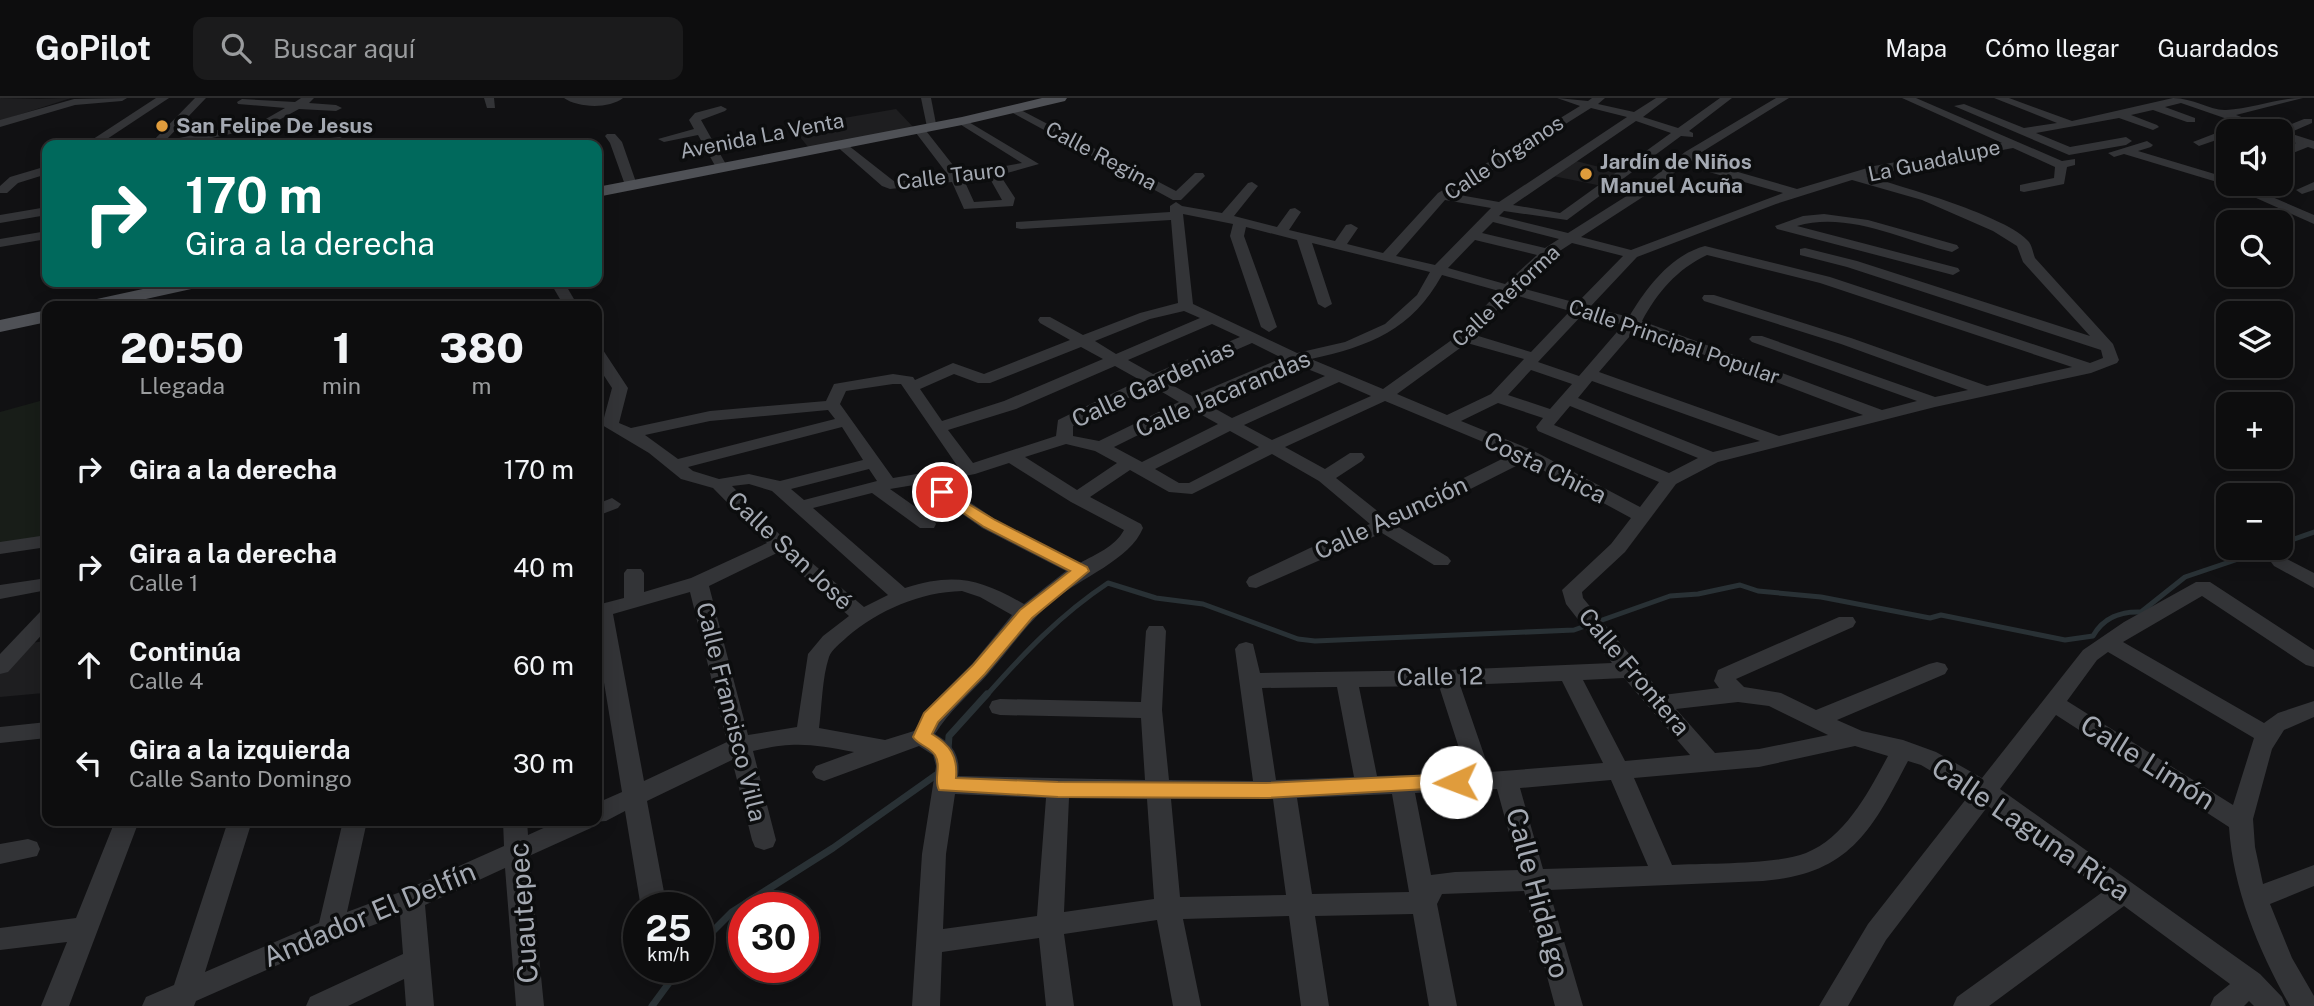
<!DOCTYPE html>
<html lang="es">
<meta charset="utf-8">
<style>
:root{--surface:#0d0d0e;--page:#1b1b1c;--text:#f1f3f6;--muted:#9a9c9e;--line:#2d2d2e}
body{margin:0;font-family:"Public Sans",sans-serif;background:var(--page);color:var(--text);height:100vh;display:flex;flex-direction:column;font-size:26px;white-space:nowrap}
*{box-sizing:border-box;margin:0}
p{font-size:23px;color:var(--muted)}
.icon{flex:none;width:38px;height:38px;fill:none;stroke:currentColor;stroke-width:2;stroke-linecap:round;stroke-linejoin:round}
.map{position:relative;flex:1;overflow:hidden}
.sheet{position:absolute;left:42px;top:203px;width:560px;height:525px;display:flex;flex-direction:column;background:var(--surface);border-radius:14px;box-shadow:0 4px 18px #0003,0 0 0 2px var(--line)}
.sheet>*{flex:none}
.banner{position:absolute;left:42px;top:42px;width:560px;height:147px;border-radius:14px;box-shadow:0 4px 18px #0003,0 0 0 2px var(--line);background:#00695c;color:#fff;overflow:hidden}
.tools{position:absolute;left:2216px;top:21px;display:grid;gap:14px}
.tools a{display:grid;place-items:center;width:77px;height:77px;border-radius:14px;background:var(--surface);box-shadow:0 4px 18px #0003,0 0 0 2px var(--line);font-size:35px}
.speed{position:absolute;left:623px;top:794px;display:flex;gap:14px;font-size:35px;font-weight:700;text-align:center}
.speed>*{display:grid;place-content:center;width:91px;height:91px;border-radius:50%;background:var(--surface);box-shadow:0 4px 18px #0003,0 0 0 2px var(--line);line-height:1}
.speed small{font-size:18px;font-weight:400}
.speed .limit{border:10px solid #d22;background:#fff;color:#111}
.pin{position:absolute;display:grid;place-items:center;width:60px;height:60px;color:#fff;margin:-30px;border:4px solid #fff;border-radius:50%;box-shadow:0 2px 7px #0007}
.me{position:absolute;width:77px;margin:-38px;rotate:268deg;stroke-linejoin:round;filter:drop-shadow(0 0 5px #0008)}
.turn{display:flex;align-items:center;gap:24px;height:147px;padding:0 28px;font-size:32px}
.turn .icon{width:91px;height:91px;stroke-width:2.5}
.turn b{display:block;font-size:49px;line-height:60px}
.eta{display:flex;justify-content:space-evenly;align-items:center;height:119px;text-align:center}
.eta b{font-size:42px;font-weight:800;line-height:49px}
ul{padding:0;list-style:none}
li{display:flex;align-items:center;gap:21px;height:98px;padding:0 28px}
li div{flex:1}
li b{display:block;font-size:26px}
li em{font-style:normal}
header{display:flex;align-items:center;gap:42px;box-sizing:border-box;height:98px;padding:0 35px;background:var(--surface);border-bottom:2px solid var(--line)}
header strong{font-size:33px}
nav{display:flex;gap:38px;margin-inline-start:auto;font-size:24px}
.search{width:490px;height:63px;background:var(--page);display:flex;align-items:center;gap:18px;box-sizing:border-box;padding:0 24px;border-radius:14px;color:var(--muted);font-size:26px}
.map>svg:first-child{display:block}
.built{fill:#1e1e20}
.green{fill:#181d18}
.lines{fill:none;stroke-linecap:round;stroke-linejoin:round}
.stream-far1{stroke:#293135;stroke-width:5}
.stream{stroke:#293135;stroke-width:7}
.minor{fill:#333437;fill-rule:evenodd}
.major{fill:#4f5156;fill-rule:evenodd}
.route{fill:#e09c3c;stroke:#926527;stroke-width:2}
.poi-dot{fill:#e09c3c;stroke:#0c0d0e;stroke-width:2.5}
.labels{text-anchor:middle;stroke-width:7;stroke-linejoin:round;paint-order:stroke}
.far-poi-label{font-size:21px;font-weight:bold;fill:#a4a9b2;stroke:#0c0d0e;text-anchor:start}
.far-street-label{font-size:21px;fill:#a4a9b2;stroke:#0c0d0e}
.street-label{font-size:24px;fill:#a4a9b2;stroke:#0c0d0e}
.near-street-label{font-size:28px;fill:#a4a9b2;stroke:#0c0d0e}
</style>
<header>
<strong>GoPilot</strong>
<div class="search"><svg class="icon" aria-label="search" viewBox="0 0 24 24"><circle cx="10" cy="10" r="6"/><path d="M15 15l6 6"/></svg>Buscar aquí</div>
<nav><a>Mapa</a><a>Cómo llegar</a><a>Guardados</a></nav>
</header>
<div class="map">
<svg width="2314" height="908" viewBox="0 0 2314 908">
<rect width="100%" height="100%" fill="#111113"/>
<g class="built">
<path d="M0,0L39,1L71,0L0,23Z"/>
<path d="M896,11L915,31L809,50L792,29Z"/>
<path d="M1576,63L1619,74L1602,88L1553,78Z"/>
<path d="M47,543V591L44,595L0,599V574L29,545Z"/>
</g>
<path class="green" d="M47,301V446L0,452V314Z"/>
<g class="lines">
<g class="stream-far1">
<path d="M2280,446L2314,434"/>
<path d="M986,598C1023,556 1061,516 1108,485L1156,500L1203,506L1298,541L1315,543L1574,532L1670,498L1698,496L1740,487L1758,493L1821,499L1930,520L1941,517L2065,542L2093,538C2103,520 2121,513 2141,514L2185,479L2271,450"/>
</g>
<g class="stream">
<path d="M948,652L949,638L987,596"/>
<path d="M698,848L732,814L833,750L936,677"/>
<path d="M652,908L680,870"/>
</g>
<g class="minor">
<path d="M127,0L122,3L75,7L0,29V22L74,1Z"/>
<path d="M156,0H169L98,47H84Z"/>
<path d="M195,0H206L165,43L264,22L285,10L238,6L237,4L242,1L295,4L301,0H314L309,5L336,7L342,10L336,13L299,11L268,28L179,47H149Z"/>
<path d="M484,0H494L495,10H487Z"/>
<path d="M564,0H623C609,11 578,10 564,0Z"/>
<path d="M921,0H931L937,31L927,29Z"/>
<path d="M1557,0L1588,3L1592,0H1605L1598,6L1634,14L1656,0H1668L1643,19L1678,30L1720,0H1732L1689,33L1693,35V39L1681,38L1567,122L1504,113L1499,118L1568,135L1644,87L1685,54L1776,0H1789L1697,57L1717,68L1797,91L1874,68L2002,45L1902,0H1916L2062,63L2075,61V67L2067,69L2064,86L2024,94L2020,93V87L2054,80L2055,69L2013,50L1866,78C1900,88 2008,118 2029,144C2032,148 2033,155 2035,160L2113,246L2119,262L2117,265L2091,275L1935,309L1718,364L1676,386L1625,454L1582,494L1583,500L1663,597L1719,590L1714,583L1718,572L1839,519H1853L1856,524L1853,529L1736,581L1744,589L1781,595L1816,612L1929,566L1937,564L1945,566L1948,571L1945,576L1837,622L1862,633L1903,642L1936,654L1982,680L2083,552L2124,524L2196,484H2210L2314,552V569L2306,567L2202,498L2123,544L2264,625L2278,615L2314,603V619L2284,632L2272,651L2253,721L2255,749L2263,786L2314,767V788L2270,806L2292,860L2314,898V908H2290C2259,853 2233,792 2229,729L2056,617L2000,691L2260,876L2282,899L2286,908H2254L2249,903L2244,908H2210L2214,899L2230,886L2124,808L1989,908H1953L1957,899L2104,793L1988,708L1886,842L1848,908H1819L1868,826L1970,696L1921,667L1908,663C1871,734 1849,776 1763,783L1549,792L1583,908H1555L1524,793L1442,796L1437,806L1457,908H1429L1413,816L1315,818L1329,908H1301L1289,818L1183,821L1201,908H1173L1157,822L1064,836L1074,908H1046L1039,840L942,854L940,908H912L922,756L936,668L933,657L919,648L824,683L816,680L812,674L816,668L854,654C813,646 793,643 753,653L776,742L773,749L764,752L755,749L752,742L732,662L647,703L667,810H641L625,713L606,723L593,724L591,730L529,758L544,908H516L505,770L425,807L434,908H406L404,881L348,908H306L310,899L403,856L400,817L339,840L196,903L194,908H142L146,899L174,887L228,723H252L205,874L319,825L343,723H367L347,814L403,793L504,748L503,723H527L528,737L559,723H597V705L622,694L597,542V507L624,500V475L627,471H641L644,475V494L691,480L767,445L713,390L681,381L649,355L602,327L612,290L597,267V250L603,252L628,290L619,325L631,330L710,313L826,303L834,286L893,276L913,279L915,282L953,265L984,276L1070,242L1040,225L1038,222L1040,219H1050L1083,237L1140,215L1178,205L1171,122L1021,131L1016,130V124L1170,114V108L1176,104L1182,108L1222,115L1248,85L1252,84L1258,88L1234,118L1277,129L1290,111L1295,110L1301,114L1289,132L1335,143L1346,127L1351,126L1358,130L1347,146L1383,155L1438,95L1580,8ZM1591,10L1627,19L1499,104L1454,96ZM1636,23L1671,35L1560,115L1513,107ZM1690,62L1709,74L1783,95L1631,152L1581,139L1652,93ZM1852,82L1922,102L1993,133L2017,148L2023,164L2090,238L1857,163L1805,150L1800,151V157L1847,169L2101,252L2103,260L2090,265L1830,179L1705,148C1671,157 1646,190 1629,219L1590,209L1637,159L1776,106ZM1445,102L1491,110L1435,167L1396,158ZM1183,116L1233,126L1230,138L1261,229L1269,234L1277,229L1244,138L1246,129L1297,142L1318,206L1325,210L1332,206L1312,145L1430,174L1417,197L1385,226L1345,244L1297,255L1193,206ZM1493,124L1559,141L1545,150L1482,135ZM1475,142L1537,157L1505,186L1448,170ZM1572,145L1623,158L1577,205L1518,189L1552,158ZM1707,157L1820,185L2072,269L1987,288L1851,240L1714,197H1704L1702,200L1704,203L1841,246L1968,292L1935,299L1762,238H1752L1749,241L1752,244L1917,303L1882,312L1642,223C1657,195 1677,171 1707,157ZM1442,177L1499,193L1460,236L1383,291L1311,261C1370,248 1412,232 1442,177ZM1511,196L1570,213L1531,254L1475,237ZM1184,213L1200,220L1116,256L1095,243L1150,221ZM1583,216L1623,227L1579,278L1538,264ZM1212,226L1240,239L1153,276L1128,262ZM1636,231L1863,317L1779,338L1599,274ZM1252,245L1282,260L1192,298L1165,283ZM1467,245L1524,261L1491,296L1447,317L1397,296ZM1081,249L1103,261L1004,303L942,323L920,291L954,276L978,285H990ZM1295,266L1325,278L1232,320L1205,305ZM1115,268L1140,282L1058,322L1056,338L973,365L948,332L1016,311ZM1531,272L1572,286L1550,311L1508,297ZM1592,283L1760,343L1713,354L1578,300ZM1339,284L1371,298L1272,342L1244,327ZM893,286H901L958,369L893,380L840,306L846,293ZM1152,288L1179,304L1099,343L1073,338V328ZM1385,303L1512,356L1385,419L1336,380L1362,363L1365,359L1362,355H1350L1325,371L1285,349ZM1498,305L1543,320L1536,329L1538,333L1659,384L1640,409L1532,352L1461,323ZM1570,308L1698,360L1669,375L1554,327ZM1191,311L1218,326L1142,364L1114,349ZM828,312L835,321L678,361L645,337L710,323ZM842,329L863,362L780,383L749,376L719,381L693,373L688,369ZM1230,333L1259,349L1189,385H1179L1155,371ZM1066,346L1095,353L1117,365L1077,392L1025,359ZM1272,356L1319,383L1370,426L1310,450L1249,479L1246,484L1249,489L1256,490L1382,435L1434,467H1448L1451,463L1448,459L1397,428L1526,363L1631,420L1611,446L1562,492L1566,506L1612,565L1447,572L1260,575L1253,546L1246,544L1239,546L1235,551L1253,683L1169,682L1162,612L1166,533L1163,528H1149L1146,533L1141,604L1000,601L992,603L989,609L992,615L1000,617L1141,620L1145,682L958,678C961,657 952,646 935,636C949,613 970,596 988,576C1010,551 1027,525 1053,503C1080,480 1130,462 1143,430L1141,426L1090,399L1130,372L1169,394L1192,396ZM1009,365L1071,404L1124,432C1115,449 1096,456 1080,465L996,422L939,383L975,376ZM869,371L877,383L804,402L791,391ZM749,386L772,393L888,497L864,509L786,443L732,388ZM920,386L982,430L1066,473L1024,506C980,481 955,474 905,490L813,410L872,395L920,430H934L936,426L934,422L890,391ZM777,455L849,518L823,538L808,556L797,629L748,637L709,488ZM962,493L980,499L1012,517L973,565L933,605L914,633L885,642L819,630C822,608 822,580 829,559C832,551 841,545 847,539C879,512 920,494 962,493ZM690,494L727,644L644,683L613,516ZM2108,554L2254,640L2233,707L2067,603L2097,562ZM1624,580L1690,657L1625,663L1583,582ZM1562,583L1603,665L1490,674L1460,587ZM1439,588L1467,675L1377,678L1359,589ZM1337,589L1354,679L1276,682L1262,590ZM1738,604L1769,608L1828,637L1759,651L1715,655L1676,611ZM1855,648L1888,658C1869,693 1846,739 1806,755C1776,767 1707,765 1672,767L1634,680L1759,669ZM1611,682L1648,768L1543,771L1520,690ZM1497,691L1519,772L1455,774L1431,777L1415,695ZM955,696L1046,700L1037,818L943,831L946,756ZM1392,696L1409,794L1312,796L1297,700ZM1069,700L1147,701L1154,801L1064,814ZM1171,701H1273L1286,797L1180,799Z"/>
<path d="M1994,0H2009L2072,23L2173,0C2193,0 2212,13 2226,12C2252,11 2277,0 2303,0L2236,17L2277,32L2304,21H2312V25L2289,35L2314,43V51L2308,49L2280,60V52L2296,45L2280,40V33H2262L2181,5L2165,9L2195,20V24H2187L2153,12L2131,17L2157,27L2159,29L2153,32L2119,20L2036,35L2070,49L2126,39L2132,43L2126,47L2069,57L1954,8L1964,6L2024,30L2057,25Z"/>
<path d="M721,8L727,11L725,13L701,22L728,70L726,73H718L698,37L664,44L658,41L694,31L689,22L695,15Z"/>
<path d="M1015,9L1176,93L1195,75H1203L1205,78L1181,102H1173L1011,14L1009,12Z"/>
<path d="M962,20L1039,66L1000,77L1015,100L1013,108L964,111L952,84L890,91L882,88L834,46L844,44L895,84L948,77L913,31L919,28L923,29L960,76L1022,65L958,25V21ZM989,79L1002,102L974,104L964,82Z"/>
<path d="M2224,32L2233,33H2228V38L2199,48L2193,44Z"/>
<path d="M607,36H615L622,44L637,87L635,90L631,91L625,87L610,45L605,38Z"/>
<path d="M340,39L344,41V45L294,47L300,43Z"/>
<path d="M2147,43L2153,47L2151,49L2138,53L2228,80V86H2242L2314,117V126L2227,87L2124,56L2114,59L2108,55Z"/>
<path d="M47,68V76L18,85L7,95H0V88L10,79Z"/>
<path d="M2314,84V92L2302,96L2296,92Z"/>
<path d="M47,109V117L0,125V117Z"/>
<path d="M1824,116L1868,122L1957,147L1959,150L1952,154C1903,142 1848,113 1797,128L1958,170L1960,173L1953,177L1777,131L1775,128L1803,118Z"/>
<path d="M47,133V141L0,149V141Z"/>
<path d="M550,184H564L578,208H564Z"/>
<path d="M612,400L621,406L618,410L597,418V406Z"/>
<path d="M47,437V449L0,456V444Z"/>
<path d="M2281,458L2314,475V490L2274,468L2271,464L2274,460Z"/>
<path d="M47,480V492L0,501V487Z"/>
<path d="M47,512V531L8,574L0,576V556L40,514Z"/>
<path d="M47,624V640L0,645V629Z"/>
<path d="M115,723H139L69,908H41L67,844L0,852V830L76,820Z"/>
<path d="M28,741L37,744L40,751L37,758L0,766V746Z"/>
</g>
<g class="major">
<path d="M1042,0H1067L1065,3L962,27L597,99V89L962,19Z"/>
<path d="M175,184H208L205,188L114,208H81L83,204Z"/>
<path d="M47,212V224L0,234V222Z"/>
</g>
</g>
<path class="route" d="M942,390L995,422L1087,469L1089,473L1032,520L985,576L938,624L932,636C950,647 958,658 956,680L1058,684L1266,685L1456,676L1463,678L1465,684L1463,689L1266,700L1058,699L939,692C933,681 942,669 935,657C930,649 918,647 913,639L924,615L973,567L1020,512L1070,473L984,429L937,397L935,394L937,391Z"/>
<g class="poi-dot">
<circle cx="162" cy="28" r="7"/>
<circle cx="1586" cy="76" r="7"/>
</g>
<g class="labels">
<g class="far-poi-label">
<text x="176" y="35">San Felipe De Jesus</text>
<text x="1600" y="71">Jardín de Niños<tspan x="1600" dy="24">Manuel Acuña</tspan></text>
</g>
<g class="far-street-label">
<text transform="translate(762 38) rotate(-11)" y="7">Avenida La Venta</text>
<text transform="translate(1101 58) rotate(28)" y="7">Calle Regina</text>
<text transform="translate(1504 60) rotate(-33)" y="7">Calle Órganos</text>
<text transform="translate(1934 63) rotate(-12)" y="7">La Guadalupe</text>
<text transform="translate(951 78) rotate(-7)" y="7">Calle Tauro</text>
<text transform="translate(1506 198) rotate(-43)" y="7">Calle Reforma</text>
<text transform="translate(1674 244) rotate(19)" y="7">Calle Principal Popular</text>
</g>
<g class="street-label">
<text transform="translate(1153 286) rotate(-25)" y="8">Calle Gardenias</text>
<text transform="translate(1223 296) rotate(-23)" y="8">Calle Jacarandas</text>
<text transform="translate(1545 370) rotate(26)" y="8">Costa Chica</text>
<text transform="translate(1391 420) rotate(-25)" y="8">Calle Asunción</text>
<text transform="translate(790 453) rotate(43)" y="8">Calle San José</text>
<text transform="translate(1634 574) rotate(50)" y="8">Calle Frontera</text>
<text transform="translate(1440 579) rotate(-1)" y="8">Calle 12</text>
<text transform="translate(731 614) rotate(76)" y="8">Calle Francisco Villa</text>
</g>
<g class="near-street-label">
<text transform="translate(2148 664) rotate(32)" y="10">Calle Limón</text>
<text transform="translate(2031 731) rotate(34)" y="10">Calle Laguna Rica</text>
<text transform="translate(1538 795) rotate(75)" y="10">Calle Hidalgo</text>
<text transform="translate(523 815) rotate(-94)" y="10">Cuautepec</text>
<text transform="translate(369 816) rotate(-23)" y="10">Andador El Delfín</text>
</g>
</g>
</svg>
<div class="tools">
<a><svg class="icon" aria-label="sound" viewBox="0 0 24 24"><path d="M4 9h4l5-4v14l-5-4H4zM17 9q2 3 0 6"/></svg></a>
<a><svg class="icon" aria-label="search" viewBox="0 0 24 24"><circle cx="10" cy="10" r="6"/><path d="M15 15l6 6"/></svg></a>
<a><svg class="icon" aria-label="layers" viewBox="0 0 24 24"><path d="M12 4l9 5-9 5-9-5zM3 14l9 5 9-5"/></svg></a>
<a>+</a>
<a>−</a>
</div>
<div class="speed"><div>25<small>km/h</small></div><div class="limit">30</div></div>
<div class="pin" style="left:942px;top:394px;background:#d93025"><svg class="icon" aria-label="arrive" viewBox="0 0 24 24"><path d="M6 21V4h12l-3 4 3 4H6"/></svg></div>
<svg class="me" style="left:1456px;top:684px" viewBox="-20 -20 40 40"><circle r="19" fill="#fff"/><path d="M0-13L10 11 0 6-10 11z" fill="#e09c3c"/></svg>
<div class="banner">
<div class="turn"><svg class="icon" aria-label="right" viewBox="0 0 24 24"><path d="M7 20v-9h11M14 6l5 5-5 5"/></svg><div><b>170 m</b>Gira a la derecha</div></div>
</div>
<section class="sheet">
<div class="eta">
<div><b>20:50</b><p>Llegada</p></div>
<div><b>1</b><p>min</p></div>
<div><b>380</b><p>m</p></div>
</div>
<ul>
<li><svg class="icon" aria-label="right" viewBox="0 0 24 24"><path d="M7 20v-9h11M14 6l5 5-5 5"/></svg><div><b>Gira a la derecha</b></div><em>170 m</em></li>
<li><svg class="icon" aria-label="right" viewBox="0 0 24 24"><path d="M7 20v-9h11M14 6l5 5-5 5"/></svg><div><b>Gira a la derecha</b><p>Calle 1</p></div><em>40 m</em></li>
<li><svg class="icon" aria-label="ahead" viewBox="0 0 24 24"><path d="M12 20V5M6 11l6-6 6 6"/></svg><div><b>Continúa</b><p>Calle 4</p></div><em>60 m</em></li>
<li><svg class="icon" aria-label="left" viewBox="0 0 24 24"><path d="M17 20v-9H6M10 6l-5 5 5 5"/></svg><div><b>Gira a la izquierda</b><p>Calle Santo Domingo</p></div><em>30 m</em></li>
</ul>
</section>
</div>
